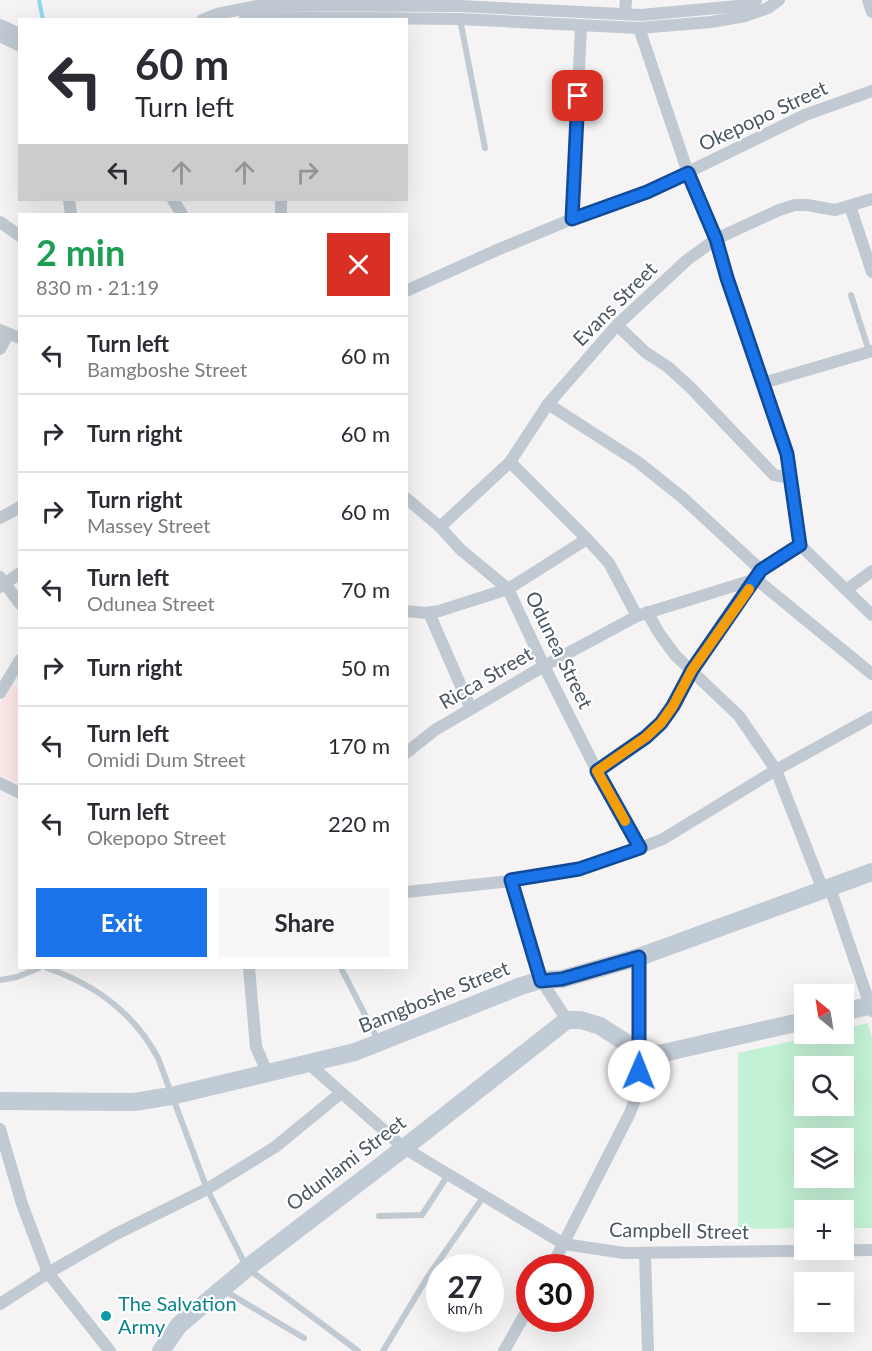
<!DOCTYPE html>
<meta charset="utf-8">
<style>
:root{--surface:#fff;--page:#f7f7f7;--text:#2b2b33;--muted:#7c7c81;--line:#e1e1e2;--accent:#1a73e8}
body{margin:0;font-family:Lato,sans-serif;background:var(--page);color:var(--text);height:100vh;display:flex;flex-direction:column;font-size:22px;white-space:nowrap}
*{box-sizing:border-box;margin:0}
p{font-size:20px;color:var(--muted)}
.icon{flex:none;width:33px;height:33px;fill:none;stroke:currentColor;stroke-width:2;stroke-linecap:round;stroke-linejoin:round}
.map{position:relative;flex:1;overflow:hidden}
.panel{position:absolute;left:18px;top:213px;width:390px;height:756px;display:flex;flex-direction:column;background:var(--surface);border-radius:0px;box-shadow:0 6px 24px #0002}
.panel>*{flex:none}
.top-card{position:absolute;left:18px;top:18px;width:390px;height:183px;border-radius:0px;box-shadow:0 6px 24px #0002;background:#fff;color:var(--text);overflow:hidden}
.needle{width:39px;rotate:330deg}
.fabs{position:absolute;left:794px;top:984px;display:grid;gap:12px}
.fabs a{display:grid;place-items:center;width:60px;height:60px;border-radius:0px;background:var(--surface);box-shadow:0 6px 24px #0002;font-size:30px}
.speed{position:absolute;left:426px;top:1254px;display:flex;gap:12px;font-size:30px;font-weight:700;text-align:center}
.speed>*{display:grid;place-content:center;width:78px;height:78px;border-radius:50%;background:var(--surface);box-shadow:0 6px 24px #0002;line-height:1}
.speed small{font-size:15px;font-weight:400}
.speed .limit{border:9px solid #d22;background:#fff;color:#111}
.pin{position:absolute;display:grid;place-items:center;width:51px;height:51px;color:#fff;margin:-26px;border-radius:12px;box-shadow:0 3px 9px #0006}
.me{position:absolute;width:66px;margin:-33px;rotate:1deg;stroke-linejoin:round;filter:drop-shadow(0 0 4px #0008)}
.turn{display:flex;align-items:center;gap:21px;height:126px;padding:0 18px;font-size:27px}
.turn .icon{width:78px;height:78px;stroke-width:2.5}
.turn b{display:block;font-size:42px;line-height:51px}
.lanes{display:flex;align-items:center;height:57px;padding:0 18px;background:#0003;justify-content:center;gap:30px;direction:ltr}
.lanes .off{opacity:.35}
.round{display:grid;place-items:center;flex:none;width:63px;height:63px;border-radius:0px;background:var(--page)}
.overview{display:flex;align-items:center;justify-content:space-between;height:102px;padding:0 18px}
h1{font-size:36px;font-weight:700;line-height:45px;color:#1e9e55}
.button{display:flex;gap:12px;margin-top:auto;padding:12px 18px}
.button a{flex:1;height:69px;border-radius:0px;background:var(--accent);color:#fff;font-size:24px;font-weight:700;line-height:69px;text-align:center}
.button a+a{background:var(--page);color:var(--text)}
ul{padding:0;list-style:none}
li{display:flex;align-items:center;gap:18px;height:78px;padding:0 18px;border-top:2px solid var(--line)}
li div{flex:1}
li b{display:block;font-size:22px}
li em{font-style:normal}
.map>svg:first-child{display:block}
.medical{fill:#fce8e6}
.green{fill:#c3f1d5;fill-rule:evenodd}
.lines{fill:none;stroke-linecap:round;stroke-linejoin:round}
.stream{stroke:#90daee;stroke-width:4}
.service{stroke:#c1cad2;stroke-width:6}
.minor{stroke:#c1cad2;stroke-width:12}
.secondary{stroke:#c1cbd6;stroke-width:18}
.route-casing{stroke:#114b97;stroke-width:15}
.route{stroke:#1a73e8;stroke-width:10}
.slow{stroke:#f59e0b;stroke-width:10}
.culture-dot{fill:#0f9aa8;stroke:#fff;stroke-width:2}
.labels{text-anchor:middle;stroke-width:4.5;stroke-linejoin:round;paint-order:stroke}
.street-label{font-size:20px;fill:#4a5661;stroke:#fff}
.culture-label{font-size:20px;fill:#0d838f;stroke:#fff;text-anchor:start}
</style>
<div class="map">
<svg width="872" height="1351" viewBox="0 0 872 1351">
<rect width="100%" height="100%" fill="#f5f3f3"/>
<path class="medical" d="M11,684L19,688V784L0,774V704Z"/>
<path class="green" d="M868,1023L872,1038V1228H843V1210H804V1228L738,1229V1053L824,1034H843V1029ZM804,1066H843V1106H804ZM804,1138H843V1178H804Z"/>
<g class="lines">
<path class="stream" d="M39,0L43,20"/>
<g class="service">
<path d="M460,19L485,148"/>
<path d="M851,295L869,351"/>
<path d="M47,968C94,984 134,1013 158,1058L207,1189L247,1268L358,1351"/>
<path d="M341,968L379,1042"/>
<path d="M0,980L17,977L39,968"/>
<path d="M379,1216L422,1215L448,1175"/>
<path d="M225,1291L304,1338"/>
<path d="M383,1351L427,1278L484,1196"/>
</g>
<g class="minor">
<path d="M868,0L872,12"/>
<path d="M625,14L626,0"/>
<path d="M202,20L217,14L262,5L460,6L641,15L738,6L756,0"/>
<path d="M244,20L263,17L460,19L639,28L711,22L745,16L768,8L779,0"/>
<path d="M0,25L20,34"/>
<path d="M639,28L688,173L716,239L727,278L787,454L800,545L872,615"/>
<path d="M0,36L20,46"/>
<path d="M69,200L71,214"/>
<path d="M173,200L182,214"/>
<path d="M281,200V214"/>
<path d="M850,206L872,272"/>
<path d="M572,219L581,26"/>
<path d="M0,222L20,236"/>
<path d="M406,291L497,250L572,219L647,192L805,115L872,91"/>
<path d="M617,325L645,352L668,367L691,388L774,475L791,478"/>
<path d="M0,330L20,338"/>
<path d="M0,349L8,334"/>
<path d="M763,383L872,351"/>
<path d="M548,404L638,462L683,498L761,570"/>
<path d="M510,462L587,539L609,563L637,616"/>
<path d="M406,498L440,527L460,549L508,589L544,666L597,771L640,848"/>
<path d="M0,518L20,507"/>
<path d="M440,527L510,462L548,404L617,325L687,260L716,239L779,210L795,205H807L835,210L872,199"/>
<path d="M0,577L20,604"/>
<path d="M0,587L20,573"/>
<path d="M846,590L872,571"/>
<path d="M406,611L426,613L439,611L508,589L587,539"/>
<path d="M647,612L659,633L675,655L739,716L776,770L823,890"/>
<path d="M429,613L471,709"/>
<path d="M0,693L20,660"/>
<path d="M406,753L435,730L544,666L637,616L756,579L872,674"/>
<path d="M597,771L646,737L661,723L673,706L692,670L761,570L800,545"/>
<path d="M0,783L20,793"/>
<path d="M511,881L541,980L567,1020"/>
<path d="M830,888L872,1011"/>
<path d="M406,892L511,881L579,869L640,848L663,839L776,770L872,717"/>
<path d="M249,968L256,1047L268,1074"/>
<path d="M309,1064L404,1148L564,1244L624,1253L872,1250"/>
<path d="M0,1129L22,1204L48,1273L110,1351"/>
<path d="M645,1253L648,1351"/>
<path d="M551,1268L630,1113L638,1091L639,957"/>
<path d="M0,1304L48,1273L114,1235L207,1189L275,1147L341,1093"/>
<path d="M504,1351L530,1305"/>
</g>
<g class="secondary">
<path d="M843,1012L872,1005"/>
<path d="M0,1101L134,1102L171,1096L355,1052L521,986L541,980L562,979L639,957L872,872"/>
<path d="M161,1351L179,1325L247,1268L404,1148L567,1020H581L600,1026L639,1051L659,1054L804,1021"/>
</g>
</g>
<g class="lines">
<g class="route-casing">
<path id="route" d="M578,96L572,219L647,192L688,173L716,239L727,278L787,454L800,545L761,570L692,670L673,706L661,723L646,737L597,771L640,848L579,869L511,880L541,981L562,979L639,957V1071"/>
</g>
<use href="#route" class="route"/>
<path class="slow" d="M625,821L597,771L646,737L661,723L673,706L692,670L749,589"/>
</g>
<circle class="culture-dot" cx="106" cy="1316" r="6"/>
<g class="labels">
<g class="street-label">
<text transform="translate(763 116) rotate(-25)" y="7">Okepopo Street</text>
<text transform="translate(615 304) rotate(-45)" y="7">Evans Street</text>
<text transform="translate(559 650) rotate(64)" y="7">Odunea Street</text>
<text transform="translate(486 678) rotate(-30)" y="7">Ricca Street</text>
<text transform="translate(434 997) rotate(-22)" y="7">Bamgboshe Street</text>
<text transform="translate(346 1163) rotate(-37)" y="7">Odunlami Street</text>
<text transform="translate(679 1231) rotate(1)" y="7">Campbell Street</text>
</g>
<g class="culture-label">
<text x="118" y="1311">The Salvation<tspan x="118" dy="23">Army</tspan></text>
</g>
</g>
</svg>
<div class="fabs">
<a><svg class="needle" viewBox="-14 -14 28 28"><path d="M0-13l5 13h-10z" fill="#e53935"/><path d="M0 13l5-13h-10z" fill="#7c7c81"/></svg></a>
<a><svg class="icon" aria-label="search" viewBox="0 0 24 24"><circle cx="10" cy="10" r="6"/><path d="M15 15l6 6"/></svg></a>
<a><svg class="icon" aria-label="layers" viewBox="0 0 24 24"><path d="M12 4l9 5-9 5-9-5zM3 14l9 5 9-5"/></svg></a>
<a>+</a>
<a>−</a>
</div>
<div class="speed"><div>27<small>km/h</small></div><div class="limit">30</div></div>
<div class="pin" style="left:578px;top:96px;background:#d93025"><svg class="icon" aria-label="arrive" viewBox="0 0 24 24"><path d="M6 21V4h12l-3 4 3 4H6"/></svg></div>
<svg class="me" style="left:639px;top:1071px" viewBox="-20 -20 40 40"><circle r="19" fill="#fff"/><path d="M0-13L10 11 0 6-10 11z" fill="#1a73e8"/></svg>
<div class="top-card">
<div class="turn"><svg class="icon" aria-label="left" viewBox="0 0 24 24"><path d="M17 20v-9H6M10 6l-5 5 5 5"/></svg><div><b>60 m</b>Turn left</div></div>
<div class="lanes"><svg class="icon" aria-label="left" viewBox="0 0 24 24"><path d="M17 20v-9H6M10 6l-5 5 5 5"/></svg><svg class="icon off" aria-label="ahead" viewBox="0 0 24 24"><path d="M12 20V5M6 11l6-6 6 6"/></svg><svg class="icon off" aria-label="ahead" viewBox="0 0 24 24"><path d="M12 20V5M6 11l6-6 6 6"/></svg><svg class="icon off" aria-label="right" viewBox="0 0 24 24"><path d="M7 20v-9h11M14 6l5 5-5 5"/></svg></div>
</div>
<section class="panel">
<div class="overview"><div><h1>2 min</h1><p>830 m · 21:19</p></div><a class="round" style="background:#d93025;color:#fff"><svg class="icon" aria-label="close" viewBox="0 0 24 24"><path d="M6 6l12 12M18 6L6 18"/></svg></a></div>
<ul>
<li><svg class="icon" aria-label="left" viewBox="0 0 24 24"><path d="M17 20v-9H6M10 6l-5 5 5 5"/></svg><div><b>Turn left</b><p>Bamgboshe Street</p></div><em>60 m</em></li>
<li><svg class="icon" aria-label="right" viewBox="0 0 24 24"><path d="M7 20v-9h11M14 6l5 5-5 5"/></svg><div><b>Turn right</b></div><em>60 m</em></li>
<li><svg class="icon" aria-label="right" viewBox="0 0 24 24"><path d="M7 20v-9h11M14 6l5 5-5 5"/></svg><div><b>Turn right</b><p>Massey Street</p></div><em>60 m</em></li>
<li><svg class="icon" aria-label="left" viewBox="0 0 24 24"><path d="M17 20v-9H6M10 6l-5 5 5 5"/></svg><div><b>Turn left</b><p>Odunea Street</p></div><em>70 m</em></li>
<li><svg class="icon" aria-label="right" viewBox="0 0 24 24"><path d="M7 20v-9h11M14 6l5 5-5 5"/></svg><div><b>Turn right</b></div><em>50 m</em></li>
<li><svg class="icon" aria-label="left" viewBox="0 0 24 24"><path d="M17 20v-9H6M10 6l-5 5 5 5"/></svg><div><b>Turn left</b><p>Omidi Dum Street</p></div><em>170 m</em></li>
<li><svg class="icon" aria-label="left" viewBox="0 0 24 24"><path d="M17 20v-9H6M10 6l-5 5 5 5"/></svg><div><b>Turn left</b><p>Okepopo Street</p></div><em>220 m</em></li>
</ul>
<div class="button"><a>Exit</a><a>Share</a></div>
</section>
</div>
